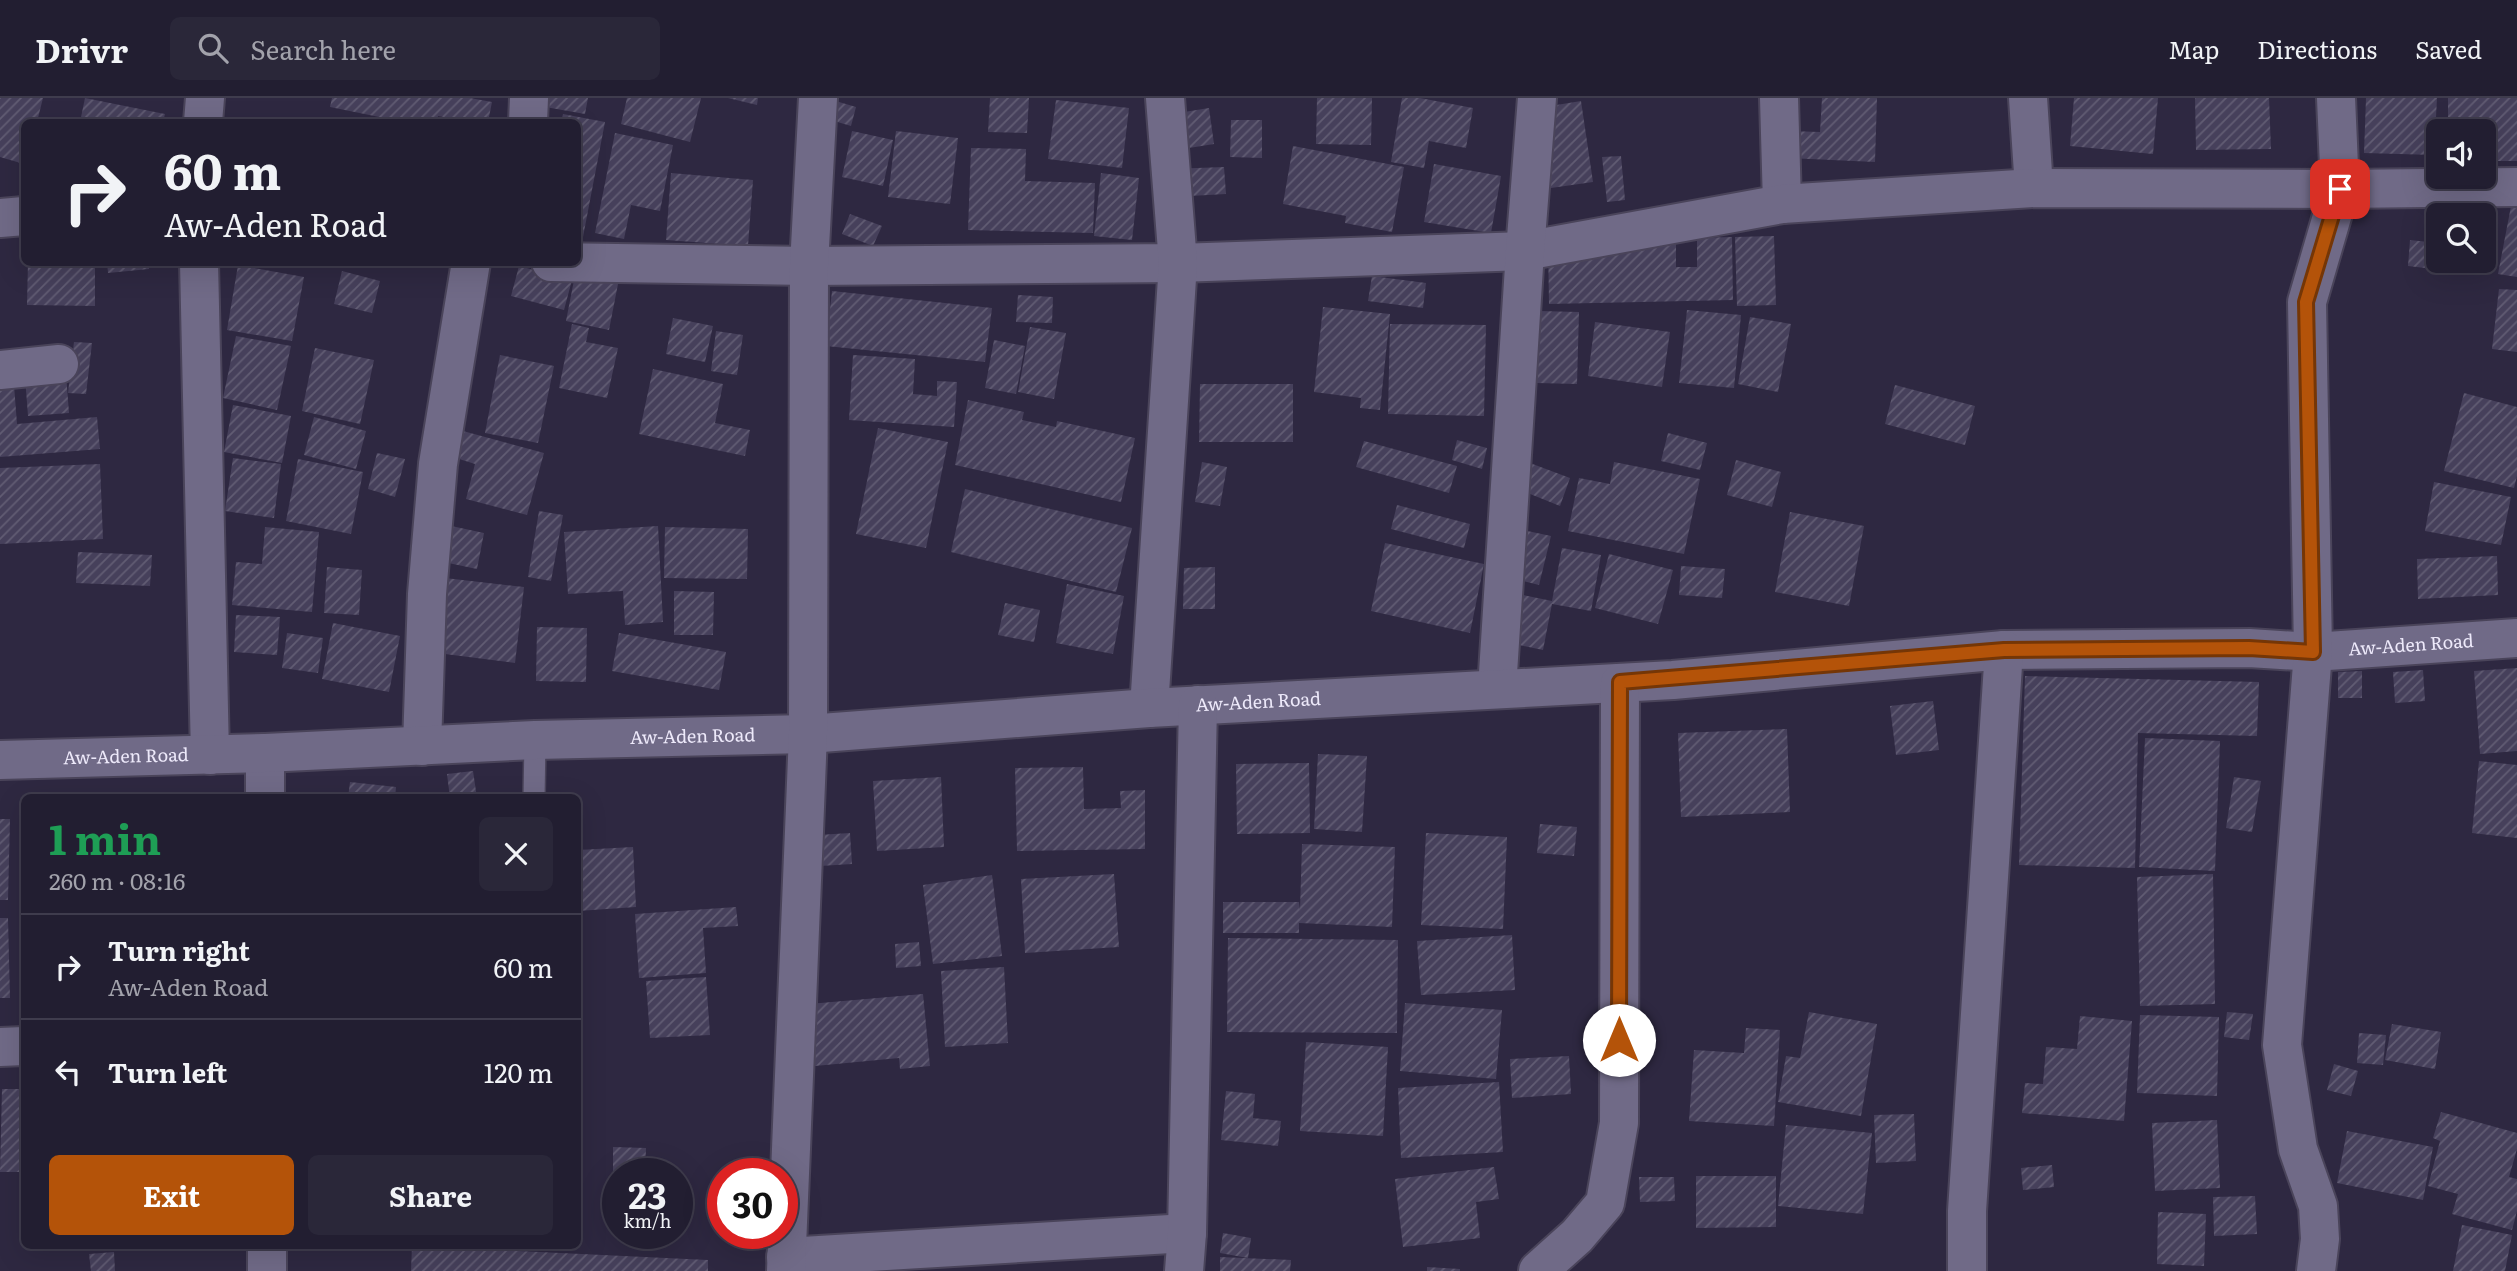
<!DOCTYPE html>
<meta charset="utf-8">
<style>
:root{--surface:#221e31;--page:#2a2739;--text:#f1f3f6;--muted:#a2a2ab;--line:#3f3c4d;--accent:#b45309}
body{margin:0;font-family:Literata,serif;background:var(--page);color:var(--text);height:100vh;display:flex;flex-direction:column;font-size:26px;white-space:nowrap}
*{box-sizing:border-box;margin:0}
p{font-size:23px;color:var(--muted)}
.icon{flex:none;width:38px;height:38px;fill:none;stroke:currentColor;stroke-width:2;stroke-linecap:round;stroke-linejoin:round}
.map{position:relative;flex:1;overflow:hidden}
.side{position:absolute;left:21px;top:696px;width:560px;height:455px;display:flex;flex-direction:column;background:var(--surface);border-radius:10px;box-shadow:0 7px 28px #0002,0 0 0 2px var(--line)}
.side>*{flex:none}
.guide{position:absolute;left:21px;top:21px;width:560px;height:147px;border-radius:10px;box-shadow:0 7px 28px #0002,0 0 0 2px var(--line);background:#221e31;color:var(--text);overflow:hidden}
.tools{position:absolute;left:2426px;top:21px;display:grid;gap:14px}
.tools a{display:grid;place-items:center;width:70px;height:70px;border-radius:10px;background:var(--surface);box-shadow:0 7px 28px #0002,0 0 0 2px var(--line);font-size:35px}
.speed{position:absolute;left:602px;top:1060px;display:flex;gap:14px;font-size:35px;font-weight:700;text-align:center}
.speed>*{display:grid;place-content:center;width:91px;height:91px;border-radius:50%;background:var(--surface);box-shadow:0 7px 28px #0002,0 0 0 2px var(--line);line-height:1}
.speed small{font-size:18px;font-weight:400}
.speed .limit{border:10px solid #d22;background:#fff;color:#111}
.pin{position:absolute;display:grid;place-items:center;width:60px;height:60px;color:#fff;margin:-30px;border-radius:14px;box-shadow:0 4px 10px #0006}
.me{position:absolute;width:77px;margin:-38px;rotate:0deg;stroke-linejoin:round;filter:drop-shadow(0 0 5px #0008)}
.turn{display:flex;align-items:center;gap:24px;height:147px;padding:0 28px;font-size:32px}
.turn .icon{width:91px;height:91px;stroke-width:2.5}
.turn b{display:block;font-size:49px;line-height:60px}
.round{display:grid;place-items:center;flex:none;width:74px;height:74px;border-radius:10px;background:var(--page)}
.headline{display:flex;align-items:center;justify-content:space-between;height:119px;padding:0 28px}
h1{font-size:42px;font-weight:700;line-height:52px;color:#1e9e55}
.primary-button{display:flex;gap:14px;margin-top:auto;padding:14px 28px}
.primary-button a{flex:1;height:80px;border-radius:10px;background:var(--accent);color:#fff;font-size:28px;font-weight:700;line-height:80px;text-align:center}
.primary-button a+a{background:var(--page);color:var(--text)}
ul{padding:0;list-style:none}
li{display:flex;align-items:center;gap:21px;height:105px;padding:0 28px;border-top:2px solid var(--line)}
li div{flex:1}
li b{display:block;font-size:26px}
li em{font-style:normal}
header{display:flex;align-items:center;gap:42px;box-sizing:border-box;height:98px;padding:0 35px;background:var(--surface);border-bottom:2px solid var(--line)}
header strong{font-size:33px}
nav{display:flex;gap:38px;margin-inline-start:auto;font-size:24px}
.search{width:490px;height:63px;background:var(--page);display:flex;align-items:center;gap:18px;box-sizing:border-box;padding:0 24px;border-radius:10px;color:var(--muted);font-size:26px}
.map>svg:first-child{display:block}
.building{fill:url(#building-hatch)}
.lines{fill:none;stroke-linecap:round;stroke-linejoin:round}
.service-casing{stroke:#4a445a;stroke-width:24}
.minor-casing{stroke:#4a445a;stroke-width:42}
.service{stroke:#706a87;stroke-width:21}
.minor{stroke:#706a87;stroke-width:38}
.route-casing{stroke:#753606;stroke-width:18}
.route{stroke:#b45309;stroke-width:12}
.labels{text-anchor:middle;stroke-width:5;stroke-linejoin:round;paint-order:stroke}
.street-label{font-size:18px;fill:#ede9fa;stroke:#15131e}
</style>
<header>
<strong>Drivr</strong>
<div class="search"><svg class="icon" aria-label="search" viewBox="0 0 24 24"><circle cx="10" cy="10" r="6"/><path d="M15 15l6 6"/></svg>Search here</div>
<nav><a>Map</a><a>Directions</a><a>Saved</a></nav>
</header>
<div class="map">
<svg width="2517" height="1173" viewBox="0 0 2517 1173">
<defs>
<pattern id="building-hatch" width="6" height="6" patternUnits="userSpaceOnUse" patternTransform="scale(1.75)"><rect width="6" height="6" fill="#46405b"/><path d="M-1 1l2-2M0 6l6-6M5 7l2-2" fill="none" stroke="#615c73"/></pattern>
</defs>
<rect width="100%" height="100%" fill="#2e2841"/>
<g class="building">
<path d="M0,0H43L37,24H24V66L0,59Z"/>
<path d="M85,0L165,16L163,24H80Z"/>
<path d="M332,0H470L492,4L488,24H472L438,18L437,24H388L389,21L330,9Z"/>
<path d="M535,0H588L585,16L534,7Z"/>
<path d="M627,0H701L690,44L621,26Z"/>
<path d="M728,0H758L757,7Z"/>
<path d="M990,0H1029L1027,35L988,34Z"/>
<path d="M1317,0H1372L1371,47L1316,46Z"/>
<path d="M1402,0H1420L1473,10L1466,50L1429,43L1424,70L1391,64Z"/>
<path d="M1822,0H1877L1875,64L1788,60L1790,33L1820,34Z"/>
<path d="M2074,0H2158L2153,56L2070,48Z"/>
<path d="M2195,0H2269L2271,51L2196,52Z"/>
<path d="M2366,0H2437L2434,57L2364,55Z"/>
<path d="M2448,0H2517V63H2483V33H2448Z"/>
<path d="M829,1L856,9L851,28L824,20Z"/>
<path d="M1056,2L1129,10L1122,70L1048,61Z"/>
<path d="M1581,3L1593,84L1551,90L1538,10Z"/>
<path d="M1209,10L1214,46L1189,50L1184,14Z"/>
<path d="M563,16L605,24L583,139L578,138V24H561Z"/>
<path d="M1231,22H1262V60L1230,59Z"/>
<path d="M852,33L893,42L883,88L842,79Z"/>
<path d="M896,33L958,40L950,106L888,99Z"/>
<path d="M615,35L673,47L660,113L631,107L624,141L595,135Z"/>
<path d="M1293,48L1404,69L1392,134L1345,125L1346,118L1283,106Z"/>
<path d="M971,50L1026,51L1025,83L1095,85L1093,135L968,132Z"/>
<path d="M1621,58L1625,102L1607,104L1602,59Z"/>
<path d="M1434,66L1501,78L1491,135L1424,124Z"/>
<path d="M1224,69L1226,96L1172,99L1170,71Z"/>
<path d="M671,75L753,82L748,148L666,142Z"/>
<path d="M1101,75L1139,80L1132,142L1094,138Z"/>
<path d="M2512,103L2517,104V179L2498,176Z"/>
<path d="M850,116L882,128L873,148L842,136Z"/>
<path d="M1774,138L1776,207L1737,208L1735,139Z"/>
<path d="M1732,139L1733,202L1549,206L1548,146L1676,144V169H1697V140Z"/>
<path d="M2410,142L2438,145V163H2483V150L2488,151L2485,177L2408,168Z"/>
<path d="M28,164H95V208L27,207Z"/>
<path d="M107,164H149V171L108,175Z"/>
<path d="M238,167L304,179L292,243L227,232Z"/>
<path d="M519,168L572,182L564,212L511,198Z"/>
<path d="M342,173L380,183L372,215L334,206Z"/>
<path d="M575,177L618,186L609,232L566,223Z"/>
<path d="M1372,178L1426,185L1423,210L1368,203Z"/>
<path d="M2499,191L2517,192V254L2492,251Z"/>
<path d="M832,193L992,210L985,264L826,248Z"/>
<path d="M1018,197L1053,199L1052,225L1016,224Z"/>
<path d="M1323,209L1390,216L1380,312L1360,310L1361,300L1314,294Z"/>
<path d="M1687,212L1741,217L1734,290L1679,285Z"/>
<path d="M1539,213L1579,214L1577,286L1537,285Z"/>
<path d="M1750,219L1791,226L1778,294L1738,286Z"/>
<path d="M673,220L713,228L705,264L666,256Z"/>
<path d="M1595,224L1670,234L1662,289L1588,278Z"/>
<path d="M572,226L589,230L586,244L618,250L607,300L559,290Z"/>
<path d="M1390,226L1486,227L1484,318L1388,316Z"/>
<path d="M1030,229L1066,235L1054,301L1018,294Z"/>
<path d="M716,233L743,237L737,277L711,273Z"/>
<path d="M236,238L291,248L277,312L223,300Z"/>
<path d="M994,242L1025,248L1016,296L985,290Z"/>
<path d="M74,244L92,245L86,296L68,295Z"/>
<path d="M315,250L374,262L360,326L302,313Z"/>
<path d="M500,257L554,268L538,345L485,335Z"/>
<path d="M853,257L915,261L913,296L937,298V283L957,284L954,329L849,322Z"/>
<path d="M653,271L723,286L715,325L750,332L745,358L639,336Z"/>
<path d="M66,276L69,315L28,318L25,279Z"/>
<path d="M1200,286H1293V344H1199Z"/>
<path d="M14,287L17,326L97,319L100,351L0,359V288Z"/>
<path d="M1895,287L1975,308L1965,347L1885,326Z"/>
<path d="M2464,295L2517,309V378L2514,390L2444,373Z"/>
<path d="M968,302L1024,314L1022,322L1056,329L1057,323L1135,340L1121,404L955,367Z"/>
<path d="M233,307L291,318L282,365L224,354Z"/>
<path d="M314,319L366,333L356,371L304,357Z"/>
<path d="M878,330L948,344L926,450L856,436Z"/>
<path d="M463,333L544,355L527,417L466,401L475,366L456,360Z"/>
<path d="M1668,335L1707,345L1700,372L1661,363Z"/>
<path d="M1457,342L1487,350L1482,371L1452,362Z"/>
<path d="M1364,343L1457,368L1449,395L1356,369Z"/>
<path d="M377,355L405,361L395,399L368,391Z"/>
<path d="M233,360L281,366L274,420L225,413Z"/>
<path d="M298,361L363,374L351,436L286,423Z"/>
<path d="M1736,362L1781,374L1772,409L1727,397Z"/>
<path d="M1202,364L1227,369L1220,408L1195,404Z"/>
<path d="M1614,364L1700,381L1684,456L1568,433L1579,380L1610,386Z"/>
<path d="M1530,365L1570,380L1560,408L1520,392Z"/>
<path d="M100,366L103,441L0,446V370Z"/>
<path d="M2434,384L2511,399L2501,447L2425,433Z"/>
<path d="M965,391L1132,430L1116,494L951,454Z"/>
<path d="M1397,407L1470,426L1464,450L1391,431Z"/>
<path d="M539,413L563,417L551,483L528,479Z"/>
<path d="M1790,414L1864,428L1849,508L1775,494Z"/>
<path d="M442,426L484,435L477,471L434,462Z"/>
<path d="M658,428L663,524L625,527L623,493L568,496L564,434Z"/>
<path d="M265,429L319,434L312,514L232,507L236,464L262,466Z"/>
<path d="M665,429L748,431L747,481L664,480Z"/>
<path d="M1518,431L1551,438L1539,487L1507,479Z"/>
<path d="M1385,445L1484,466L1470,535L1371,513Z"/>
<path d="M1562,450L1601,457L1591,513L1552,506L1543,552L1495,542L1504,493L1552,503Z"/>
<path d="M78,454L152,457L150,488L76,485Z"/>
<path d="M1609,456L1673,472L1658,526L1595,510Z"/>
<path d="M2497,458L2498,497L2418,501L2417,461Z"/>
<path d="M1681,468L1725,471L1722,500L1679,497Z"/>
<path d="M327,469L362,472L359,517L324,515Z"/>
<path d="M1215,469V511H1183L1184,470Z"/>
<path d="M445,480L524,489L515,565L437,555Z"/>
<path d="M1067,486L1124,498L1113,556L1056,545Z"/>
<path d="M674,493L714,494L713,537H674Z"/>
<path d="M1005,505L1040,512L1034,544L998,537Z"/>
<path d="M236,517L280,519L277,557L234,554Z"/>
<path d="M333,525L400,538L389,594L322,581Z"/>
<path d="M537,529L587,530L586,584L536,583Z"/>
<path d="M287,535L323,540L318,575L282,570Z"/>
<path d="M619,535L726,554L719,592L612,573Z"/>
<path d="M2517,570V653L2480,656L2474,573Z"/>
<path d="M2423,572L2425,603L2395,605L2393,574Z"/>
<path d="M2362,573V600H2338V574Z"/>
<path d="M2025,578L2259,584L2257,638L2138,635L2135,770L2019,767Z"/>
<path d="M1933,603L1939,652L1896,657L1890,608Z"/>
<path d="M1787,631L1790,714L1681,719L1678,635Z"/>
<path d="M2145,640L2220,643L2215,773L2139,769Z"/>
<path d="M1318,656L1367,658L1362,734L1314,731Z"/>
<path d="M2479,663L2517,667V740L2472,735Z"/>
<path d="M1309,665L1310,735L1237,736L1236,666Z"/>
<path d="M1083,669L1084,711L1121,710L1120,693L1145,692V751L1017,753L1015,670Z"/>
<path d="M473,673L477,700H450L447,676Z"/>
<path d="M941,679L944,749L877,753L873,683Z"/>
<path d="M2234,679L2261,683L2252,734L2226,730Z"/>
<path d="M350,684L396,689L395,700H348Z"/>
<path d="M0,721H10L8,802H0Z"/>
<path d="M1540,726L1577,729L1574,758L1537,755Z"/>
<path d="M850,735L852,766L820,768L818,737Z"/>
<path d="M1426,735L1507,739L1503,831L1421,827Z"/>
<path d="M1302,746L1395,749L1392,829L1299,825V835H1223V804H1299L1300,812Z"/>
<path d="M633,749L636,809L578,813V752Z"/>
<path d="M1114,776L1119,849L1025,855L1021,781Z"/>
<path d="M2213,776L2215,906L2140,908L2137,779Z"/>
<path d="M992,777L1002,858L933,866L923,787Z"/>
<path d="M736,809L738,828L703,830L706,875L639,880L635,816Z"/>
<path d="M0,820H8L10,900H0Z"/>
<path d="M1512,837L1515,892L1421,897L1417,843Z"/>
<path d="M1228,840L1398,842L1397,935L1227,934Z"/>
<path d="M919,844L921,868L896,870L895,846Z"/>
<path d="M1004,869L1008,945L945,949L941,873Z"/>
<path d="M706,879L710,937L650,940L646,883Z"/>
<path d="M923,896L930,968L900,971L899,960L815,968L809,906Z"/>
<path d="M1405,905L1502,912L1496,981L1400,973Z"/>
<path d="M1809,914L1877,926L1861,1018L1778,1004L1786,958L1800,960Z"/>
<path d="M2227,914L2253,916L2249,942L2224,939Z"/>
<path d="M2140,917L2219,919L2217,998L2137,995Z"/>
<path d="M2080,918L2132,923L2124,1023L2022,1015L2025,985L2043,986L2046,949L2077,951Z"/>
<path d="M2392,926L2441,934L2435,971L2385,962Z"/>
<path d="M1746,930L1780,932L1774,1028L1689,1023L1694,952L1744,955Z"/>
<path d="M2359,935L2386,937L2383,967L2357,965Z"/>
<path d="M1306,944L1388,949L1383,1038L1300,1033Z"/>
<path d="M1569,958L1571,996L1512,1000L1510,961Z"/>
<path d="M2334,966L2358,973L2351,998L2327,992Z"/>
<path d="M1499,984L1503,1054L1401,1060L1398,990Z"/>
<path d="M2,991H24V1074H0Z"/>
<path d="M1226,993L1255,996L1253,1020L1281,1023L1278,1048L1221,1042Z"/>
<path d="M2441,1014L2517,1035V1051L2509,1079L2517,1081V1113L2512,1132L2452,1116L2458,1096L2428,1088L2440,1043L2433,1040Z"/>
<path d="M1914,1016L1916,1063L1876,1065L1874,1017Z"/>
<path d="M2217,1022L2220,1090L2155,1093L2152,1025Z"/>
<path d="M1786,1027L1872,1035L1863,1116L1778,1108Z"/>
<path d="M2347,1033L2433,1049L2423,1102L2337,1085Z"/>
<path d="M613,1049L646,1050L645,1076H618V1094H613Z"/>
<path d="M2052,1067L2054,1089L2023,1092L2021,1070Z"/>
<path d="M1494,1069L1499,1101L1476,1104L1480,1140L1403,1149L1395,1081Z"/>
<path d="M1696,1078H1776V1129L1696,1130Z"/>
<path d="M1639,1079H1674L1675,1103L1640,1104Z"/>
<path d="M2255,1098L2257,1136L2214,1138L2213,1099Z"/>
<path d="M2158,1114L2206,1116L2204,1168L2157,1166Z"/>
<path d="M2462,1127L2512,1137L2505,1173H2453Z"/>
<path d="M1223,1135L1251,1140L1248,1160L1220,1155Z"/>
<path d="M412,1148L708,1162V1173H411Z"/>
<path d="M114,1154L115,1173H91L89,1156Z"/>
<path d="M1220,1159L1291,1162L1290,1173H1220Z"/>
<path d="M1427,1169L1460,1171V1173H1427Z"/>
</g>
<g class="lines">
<g class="service-casing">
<path id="service" d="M534,700L535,642"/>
</g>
<g class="minor-casing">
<g id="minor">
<path d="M1779,0L1782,106"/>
<path d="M2028,0L2034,90"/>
<path d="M203,24L205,0"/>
<path d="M528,24L529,0"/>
<path d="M0,120L24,118"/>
<path d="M199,164L210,657"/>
<path d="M551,164L809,168L1178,165L1525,153L1782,106L2034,90L2340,91L2517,89"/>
<path d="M0,272L59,266"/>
<path d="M1497,591L1525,153L1537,0"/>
<path d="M1149,610L1178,165L1165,0"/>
<path d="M422,648L427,496L438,366L471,164"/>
<path d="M265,655V700"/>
<path id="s1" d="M0,662L265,655L535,642L808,636L1149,610L1673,582L2004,552L2249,550L2313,554L2517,540"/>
<path d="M0,949L24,948"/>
<path d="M786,1159L1187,1135"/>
<path d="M267,1173V1148"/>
<path d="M786,1173L808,636L809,168L818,0"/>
<path d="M1184,1173L1187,1135L1198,607"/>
<path d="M1538,1173L1577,1138L1605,1105L1619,1025L1620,585"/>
<path d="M1967,1173V1113L2004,552"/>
<path d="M2316,1173L2320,1141L2318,1108L2298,1051L2282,947L2313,554L2307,204L2340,91L2336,0"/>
</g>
</g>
<use href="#service" class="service"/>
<use href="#minor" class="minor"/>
</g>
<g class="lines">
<g class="route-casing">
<path id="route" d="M1619,942L1620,584L2004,552L2249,550L2313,554L2306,204L2340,91"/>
</g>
<use href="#route" class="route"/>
</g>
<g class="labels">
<g class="street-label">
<text dy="6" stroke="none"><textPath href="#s1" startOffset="2415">Aw-Aden Road</textPath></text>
<text dy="6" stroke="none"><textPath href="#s1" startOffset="1260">Aw-Aden Road</textPath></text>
<text dy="6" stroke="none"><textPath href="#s1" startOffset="693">Aw-Aden Road</textPath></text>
<text dy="6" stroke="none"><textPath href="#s1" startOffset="126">Aw-Aden Road</textPath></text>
</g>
</g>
</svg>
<div class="tools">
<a><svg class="icon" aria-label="sound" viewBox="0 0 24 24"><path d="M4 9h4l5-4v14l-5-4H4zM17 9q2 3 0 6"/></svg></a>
<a><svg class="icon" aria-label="search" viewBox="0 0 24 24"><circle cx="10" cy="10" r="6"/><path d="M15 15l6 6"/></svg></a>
</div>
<div class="speed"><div>23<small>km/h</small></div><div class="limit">30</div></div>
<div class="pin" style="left:2340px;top:91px;background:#d93025"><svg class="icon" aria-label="arrive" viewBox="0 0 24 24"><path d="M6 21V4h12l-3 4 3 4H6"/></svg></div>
<svg class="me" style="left:1619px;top:942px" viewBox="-20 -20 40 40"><circle r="19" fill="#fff"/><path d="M0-13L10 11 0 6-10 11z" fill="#b45309"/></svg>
<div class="guide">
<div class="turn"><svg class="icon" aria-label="right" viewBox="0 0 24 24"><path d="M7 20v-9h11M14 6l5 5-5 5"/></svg><div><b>60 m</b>Aw-Aden Road</div></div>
</div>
<section class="side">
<div class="headline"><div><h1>1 min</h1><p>260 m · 08:16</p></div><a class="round"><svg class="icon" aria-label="close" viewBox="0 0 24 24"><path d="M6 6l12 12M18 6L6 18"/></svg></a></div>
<ul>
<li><svg class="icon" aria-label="right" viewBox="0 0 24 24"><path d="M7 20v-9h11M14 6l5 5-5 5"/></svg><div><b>Turn right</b><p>Aw-Aden Road</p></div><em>60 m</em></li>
<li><svg class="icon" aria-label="left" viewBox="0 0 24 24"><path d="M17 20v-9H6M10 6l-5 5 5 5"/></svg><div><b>Turn left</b></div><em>120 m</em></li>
</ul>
<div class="primary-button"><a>Exit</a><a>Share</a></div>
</section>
</div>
